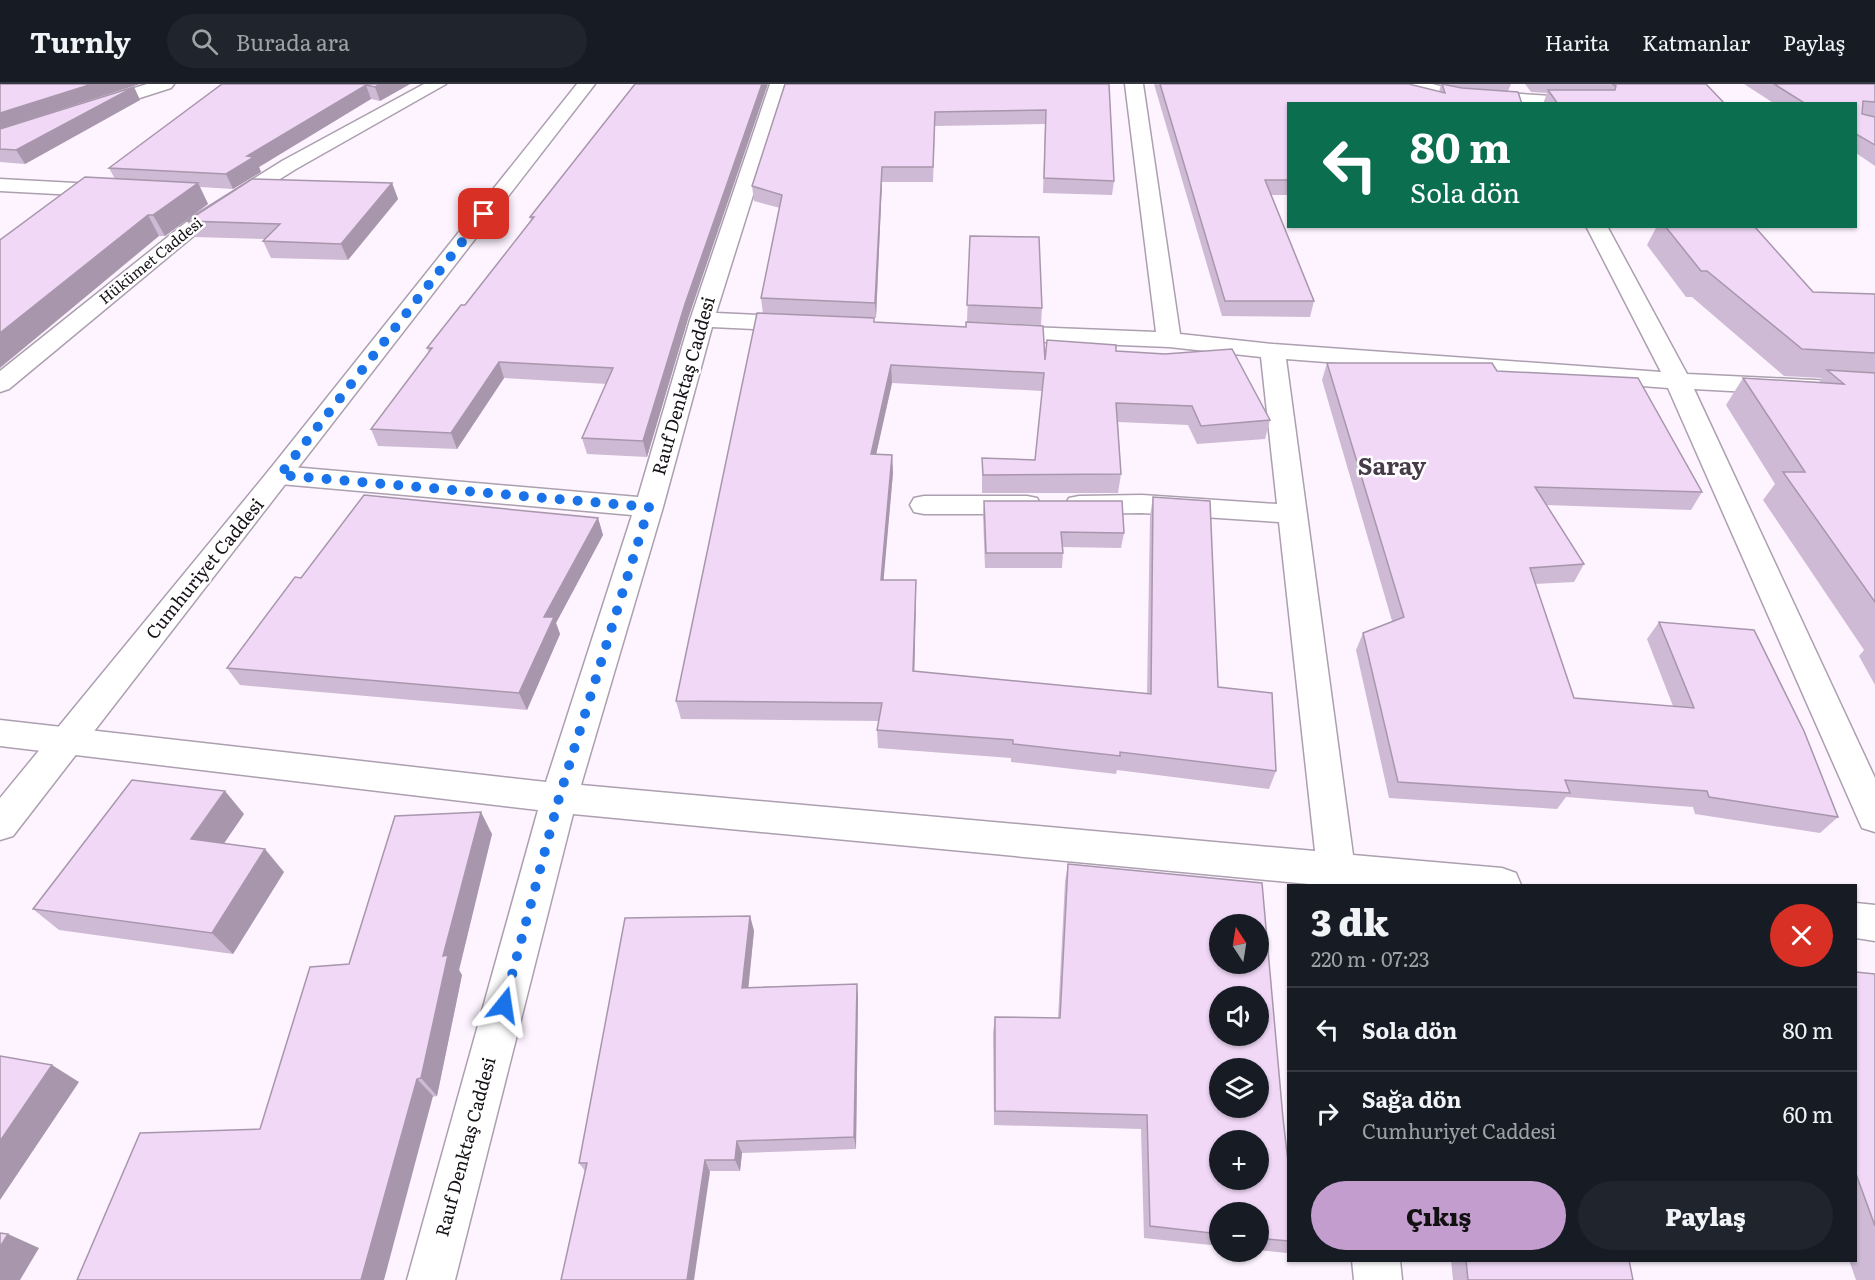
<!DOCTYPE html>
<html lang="tr">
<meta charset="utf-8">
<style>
:root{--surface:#171b24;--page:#20242c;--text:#f1f3f6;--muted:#9ea1a6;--line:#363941;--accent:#c49dcf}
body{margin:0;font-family:Literata,serif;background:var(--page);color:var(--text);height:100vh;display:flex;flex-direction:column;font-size:22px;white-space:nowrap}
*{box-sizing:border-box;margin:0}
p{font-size:20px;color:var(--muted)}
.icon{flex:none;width:33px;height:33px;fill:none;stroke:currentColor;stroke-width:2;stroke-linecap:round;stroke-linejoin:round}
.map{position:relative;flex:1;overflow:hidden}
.drawer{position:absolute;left:1287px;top:800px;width:570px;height:378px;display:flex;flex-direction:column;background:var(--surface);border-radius:0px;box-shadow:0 2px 4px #0004}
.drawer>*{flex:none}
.banner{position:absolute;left:1287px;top:18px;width:570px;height:126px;border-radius:0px;box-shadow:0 2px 4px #0004;background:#0b6e4f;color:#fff;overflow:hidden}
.needle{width:39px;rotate:348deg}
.buttons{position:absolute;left:1209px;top:830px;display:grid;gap:12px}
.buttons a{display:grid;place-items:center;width:60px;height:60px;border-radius:50%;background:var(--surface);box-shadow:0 2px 4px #0004;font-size:30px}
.pin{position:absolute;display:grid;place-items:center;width:51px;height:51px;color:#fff;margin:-26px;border-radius:12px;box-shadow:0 3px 9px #0006}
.me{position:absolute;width:66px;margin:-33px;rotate:15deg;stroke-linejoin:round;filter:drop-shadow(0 0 4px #0008)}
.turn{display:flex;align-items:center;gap:21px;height:126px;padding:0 24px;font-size:27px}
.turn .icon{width:78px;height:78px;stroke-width:2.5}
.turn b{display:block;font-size:42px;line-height:51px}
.round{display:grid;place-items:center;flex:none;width:63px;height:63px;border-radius:32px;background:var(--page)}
.headline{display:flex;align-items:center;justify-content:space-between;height:102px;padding:0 24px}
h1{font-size:36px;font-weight:800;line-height:45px}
.primary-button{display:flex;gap:12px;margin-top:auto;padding:12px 24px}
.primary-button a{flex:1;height:69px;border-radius:36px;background:var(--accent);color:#111;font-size:24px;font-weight:800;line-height:69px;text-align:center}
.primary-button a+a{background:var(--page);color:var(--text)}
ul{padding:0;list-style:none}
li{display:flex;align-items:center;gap:18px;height:84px;padding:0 24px;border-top:2px solid var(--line)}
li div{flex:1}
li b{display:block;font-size:22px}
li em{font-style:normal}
header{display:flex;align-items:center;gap:36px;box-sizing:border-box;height:84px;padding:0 30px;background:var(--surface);border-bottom:2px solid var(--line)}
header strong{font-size:28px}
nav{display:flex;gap:33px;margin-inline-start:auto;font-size:21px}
.search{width:420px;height:54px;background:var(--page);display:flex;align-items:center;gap:15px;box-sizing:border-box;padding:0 21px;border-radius:33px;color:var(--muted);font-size:22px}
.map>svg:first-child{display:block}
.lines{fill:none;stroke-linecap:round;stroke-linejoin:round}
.minor-casing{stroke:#ac9fb0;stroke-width:3}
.major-casing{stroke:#ac9fb0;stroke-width:3}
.minor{fill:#fff;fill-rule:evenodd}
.major{fill:#fff;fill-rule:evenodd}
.wall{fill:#cebad4}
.shaded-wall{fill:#a897ac}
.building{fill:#f0d8f6;stroke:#a897ac;stroke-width:1.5;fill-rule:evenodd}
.route{stroke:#1a73e8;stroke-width:10;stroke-dasharray:0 18}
.labels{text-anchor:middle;stroke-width:5;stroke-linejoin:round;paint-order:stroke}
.far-street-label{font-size:15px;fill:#161117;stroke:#fff}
.street-label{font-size:18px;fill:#161117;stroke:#fff}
.district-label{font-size:24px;font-weight:bold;fill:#463b49;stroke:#fff}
</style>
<header>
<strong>Turnly</strong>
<div class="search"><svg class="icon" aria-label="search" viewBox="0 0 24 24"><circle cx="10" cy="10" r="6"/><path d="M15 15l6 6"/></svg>Burada ara</div>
<nav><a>Harita</a><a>Katmanlar</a><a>Paylaş</a></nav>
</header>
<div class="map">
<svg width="1875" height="1196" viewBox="0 0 1875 1196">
<rect width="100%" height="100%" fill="#fdf4ff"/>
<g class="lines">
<g class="minor-casing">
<g id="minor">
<path d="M147,0H174L171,4L99,27L93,28L84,23L87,19Z"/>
<path d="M424,0H446L296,85L208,140L9,305L0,308V287L194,132L282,77Z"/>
<path d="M770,0H788L716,229L799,233L807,235L811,240L807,245L799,247L712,243L663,423L581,701L1315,767L1279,438L1142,429L1079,430L1069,428L1065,421L1069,414L1079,412L1142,411L1277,420L1261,273L1169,263L1000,256L992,254L988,249L992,244L1000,242L1156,248L1125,0H1143L1180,250L1273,260L1661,288L1586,142H1607L1687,290L1875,299V315L1694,305L1875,694V748L1862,744L1857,733L1668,304L1286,275L1353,771L1502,784L1516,789L1521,801H1319L573,730L455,1196H407L538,726L0,662V636L546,698L632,431L280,400L270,397L266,391L270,385L280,382L638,413L690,236Z"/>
<path d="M1400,0H1432L1457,6L1599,15L1608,20H1507L1457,16L1403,4Z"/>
<path d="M0,95L113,101L120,103L123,107L120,111L113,113L0,107Z"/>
<path d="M924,412H1027L1037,414L1041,421L1037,428L1027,430H924L914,428L910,421L914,414Z"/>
<path d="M1856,819L1875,821V857L1856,854Z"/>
<path d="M1352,1176H1400L1402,1196H1354Z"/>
</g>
</g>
<g class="major-casing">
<path id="major" d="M577,0H595L13,752L0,756V714L270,385Z"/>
</g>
<use href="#minor" class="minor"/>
<use href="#major" class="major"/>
</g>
<g class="wall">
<path d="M0,0L18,39L134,3L140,16L25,80L0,78Z"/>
<path d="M222,0H410L380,17L371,15L259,83L261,88L233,105L200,103L208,120L165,152H159L115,95L109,84Z"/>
<path d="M635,0L688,235L647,373L587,370L582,354L607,300L504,294L457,365L378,362L371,345L429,269L427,264L465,221L531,136L530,133Z"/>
<path d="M785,0H1109L1114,97L1112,111L1043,109L1045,40L935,42L933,98H882L876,234L800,231L874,238L1045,276L1116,267L1270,336L1265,355L1197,360L1188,341L1118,338L1121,390L1118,409H982V374L1035,376L1042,307L892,299L876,370L892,371L893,389L883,496H916L914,587L1147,609L1150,432L1153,413L1218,603L1276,687L1269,705L1117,686L1116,690L1011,678V674L878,664L877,646L879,637L681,635L676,617L763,230L761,214L780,124L754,117L752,102Z"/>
<path d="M1154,0H1409L1439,8L1441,0H1511L1508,7L1460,4L1518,8L1288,20V111H1271L1314,217L1310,233L1222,232Z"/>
<path d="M1525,0H1706L1725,20H1543L1547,9L1531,8Z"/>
<path d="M1744,0H1875V82L1856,69V20H1775Z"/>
<path d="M392,99L398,115L348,176L271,174L263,157L265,155L195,153L187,137Z"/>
<path d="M1657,142H1754L1813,208L1875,210V601L1859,572L1864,566L1763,416L1775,400L1726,321L1743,294L1819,298L1822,294L1784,292L1692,213H1686L1647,161Z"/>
<path d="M970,152L1042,224L1041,241L967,238Z"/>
<path d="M1327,279L1497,287L1702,408L1691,426L1546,421L1584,480L1574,498L1535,500L1574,614L1673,622L1647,555L1659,538L1838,733L1820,749L1695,730L1693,723L1566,713L1557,725L1389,714L1356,566L1363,549L1392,537L1322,296Z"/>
<path d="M984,417L1124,449L1121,464L1063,463V469L1062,484H985L983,432Z"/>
<path d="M598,434L603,451L556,539L560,550L527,626L240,601L227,584L301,494Z"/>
<path d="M244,730L224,759L284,788L233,870L59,846L33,825Z"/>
<path d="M492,750L459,886L462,891L437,1012L260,1045L349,880Z"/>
<path d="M1068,780L1283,1034L1288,1078V1168L1287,1169L1258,1166V1128H1220V1162L1144,1154L1141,1045L994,1041L993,949L995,933L1058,934L1065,798Z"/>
<path d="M750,832L754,847L748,903L857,900L858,914L856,1065L742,1069L740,1087H585L579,1079Z"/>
<path d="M1856,888L1875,890V1196H1856L1849,1176H1856Z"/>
<path d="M1451,1176H1629L1633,1196H1453Z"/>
</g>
<g class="shaded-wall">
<path d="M92,0H140L0,45V29Z"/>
<path d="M380,0H410L380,17L375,3Z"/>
<path d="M762,0H768L688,235L647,373L643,357L685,220Z"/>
<path d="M366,1L371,15L259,83L261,88L233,105L226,90L247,72Z"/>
<path d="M134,3L140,16L25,80L16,66Z"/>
<path d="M882,83V98L876,234L875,219Z"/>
<path d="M198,99L208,120L165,152L153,131Z"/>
<path d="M392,99L398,115L348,176L341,160Z"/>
<path d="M148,131L159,152L0,284V249Z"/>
<path d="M499,278L504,294L457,365L451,349Z"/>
<path d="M891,281L892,299L872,389L871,370Z"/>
<path d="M892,371L893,389L882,514L881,496Z"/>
<path d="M598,434L603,451L556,539L560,550L527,626L519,609L544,533Z"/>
<path d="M916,496V515L914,605L913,587Z"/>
<path d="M225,707L244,730L212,777L191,755Z"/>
<path d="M481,728L492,750L459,886L462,891L437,1012L421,994L443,872Z"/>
<path d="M265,765L284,788L233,870L212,849Z"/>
<path d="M750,832L754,847L747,918L742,904Z"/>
<path d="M857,900L858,914L856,1065L854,1053Z"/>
<path d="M52,981L79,998L0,1116V1057Z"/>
<path d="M417,995L433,1012L384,1196H361Z"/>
<path d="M737,1057L742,1069L740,1087L735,1076Z"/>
<path d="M705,1076L710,1088L694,1196H687Z"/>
<path d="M8,1150L39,1164L20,1196H0V1163Z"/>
</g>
<g class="building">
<path d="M0,0H92L0,29Z"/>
<path d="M222,0H380L375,3L366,1L247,72L254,73L226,90L109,84Z"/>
<path d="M635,0H762L685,220L643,357L582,354L613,284L499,278L451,349L371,345L432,264H427L461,221H465L534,133H530Z"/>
<path d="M785,0H1109L1114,97L1044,94L1046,26L935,28L933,83H882L875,219L761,214L782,111L752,102Z"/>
<path d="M1160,0H1409L1445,9L1442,0L1462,4L1518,8L1522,20H1288V96H1265L1314,217H1225Z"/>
<path d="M1612,0H1706L1725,20H1558L1548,6H1615L1616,2Z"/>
<path d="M1774,0H1875V18L1863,17L1862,30L1875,33V61L1856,50V20H1806Z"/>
<path d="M134,3L16,66L0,65V45Z"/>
<path d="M85,93L198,99L153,131H148L0,249V156Z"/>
<path d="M252,95L392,99L341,160L263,157L280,140L187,137Z"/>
<path d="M1665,142H1754L1813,208L1875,210V269L1802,265L1707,187H1701Z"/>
<path d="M970,152L1039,153L1042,224L967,221Z"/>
<path d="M757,229L874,234V238L966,243V238L1043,242L1045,276L1047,256L1116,261V267L1165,270L1232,265L1270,336L1201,342L1192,322L1116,319L1121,390L983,391L982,374L1035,376L1044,289L891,281L871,370L892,371L881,496H916L913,587L1151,610L1153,413L1210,417L1218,603L1272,609L1276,687L1120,668V672L1013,660V656L877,646L882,619L676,617Z"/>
<path d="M1327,279H1492L1497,287L1638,294L1702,408L1535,403L1584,480L1530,484L1574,614L1694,624L1659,538L1754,546L1804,647L1838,733L1709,713L1707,707L1565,696L1570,709L1398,698L1363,549L1404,533Z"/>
<path d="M1827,286L1875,289V518L1783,388H1805L1743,294L1844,300Z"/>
<path d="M364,411L598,434L544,533H554L519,609L227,584L295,493L301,494Z"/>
<path d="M984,417H1122L1124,449L1061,448L1063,469H986Z"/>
<path d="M132,696L225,707L191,755L265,765L212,849L33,825Z"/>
<path d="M481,728L443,872L448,871L421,994L417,995L361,1196H77L140,1049L260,1045L310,883L349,880L395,732Z"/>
<path d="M1068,780L1262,799L1283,1034L1288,1078V1157L1258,1154V1128H1220V1150L1150,1142L1147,1031L995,1027V933L1060,934ZM1220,840H1258V879H1220ZM1220,912H1258V951H1220ZM1220,984H1258V1023H1220ZM1220,1056H1258V1095H1220Z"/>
<path d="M750,832L742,904L857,900L854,1053L737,1057L735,1076H705L687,1196H561L587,1079H579L625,834Z"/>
<path d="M1856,888L1875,890V1142L1856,1090Z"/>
<path d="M0,972L52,981L0,1057Z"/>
<path d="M0,1149L8,1150L0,1163Z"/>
<path d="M1466,1176H1629L1633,1196H1468Z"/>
</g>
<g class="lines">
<path class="route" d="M484,130L280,391L649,423L559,714L504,921"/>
</g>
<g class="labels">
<g class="far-street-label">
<text transform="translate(151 177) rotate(-39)" y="5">Hükümet Caddesi</text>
</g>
<g class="street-label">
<text transform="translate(684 302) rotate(-74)" y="6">Rauf Denktaş Caddesi</text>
<text transform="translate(205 485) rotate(-51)" y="6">Cumhuriyet Caddesi</text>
<text transform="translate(466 1063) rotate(-75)" y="6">Rauf Denktaş Caddesi</text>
</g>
<g class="district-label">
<text x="1392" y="391">Saray</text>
</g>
</g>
</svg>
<div class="buttons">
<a><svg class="needle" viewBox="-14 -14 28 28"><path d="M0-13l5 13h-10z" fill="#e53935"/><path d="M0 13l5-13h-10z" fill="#9ea1a6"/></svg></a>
<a><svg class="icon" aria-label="sound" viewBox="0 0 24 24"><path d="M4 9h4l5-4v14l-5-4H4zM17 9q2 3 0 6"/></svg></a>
<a><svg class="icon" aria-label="layers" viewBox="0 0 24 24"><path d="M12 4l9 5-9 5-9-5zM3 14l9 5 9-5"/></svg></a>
<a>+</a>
<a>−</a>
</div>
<div class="pin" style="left:484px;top:130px;background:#d93025"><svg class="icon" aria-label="arrive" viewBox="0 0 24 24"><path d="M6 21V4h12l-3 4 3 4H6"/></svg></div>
<svg class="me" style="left:504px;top:921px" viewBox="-20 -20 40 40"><path d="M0-17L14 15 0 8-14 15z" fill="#1a73e8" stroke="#fff" stroke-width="4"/></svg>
<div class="banner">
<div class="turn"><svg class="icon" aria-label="left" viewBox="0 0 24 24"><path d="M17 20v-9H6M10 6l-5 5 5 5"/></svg><div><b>80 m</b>Sola dön</div></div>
</div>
<section class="drawer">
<div class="headline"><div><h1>3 dk</h1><p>220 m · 07:23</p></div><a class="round" style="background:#d93025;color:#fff"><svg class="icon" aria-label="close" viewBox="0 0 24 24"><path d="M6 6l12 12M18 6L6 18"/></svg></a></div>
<ul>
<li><svg class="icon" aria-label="left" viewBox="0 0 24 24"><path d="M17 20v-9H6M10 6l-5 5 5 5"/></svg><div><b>Sola dön</b></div><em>80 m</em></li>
<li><svg class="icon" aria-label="right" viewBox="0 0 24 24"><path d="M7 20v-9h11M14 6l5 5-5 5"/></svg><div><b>Sağa dön</b><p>Cumhuriyet Caddesi</p></div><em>60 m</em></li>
</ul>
<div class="primary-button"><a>Çıkış</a><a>Paylaş</a></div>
</section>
</div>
